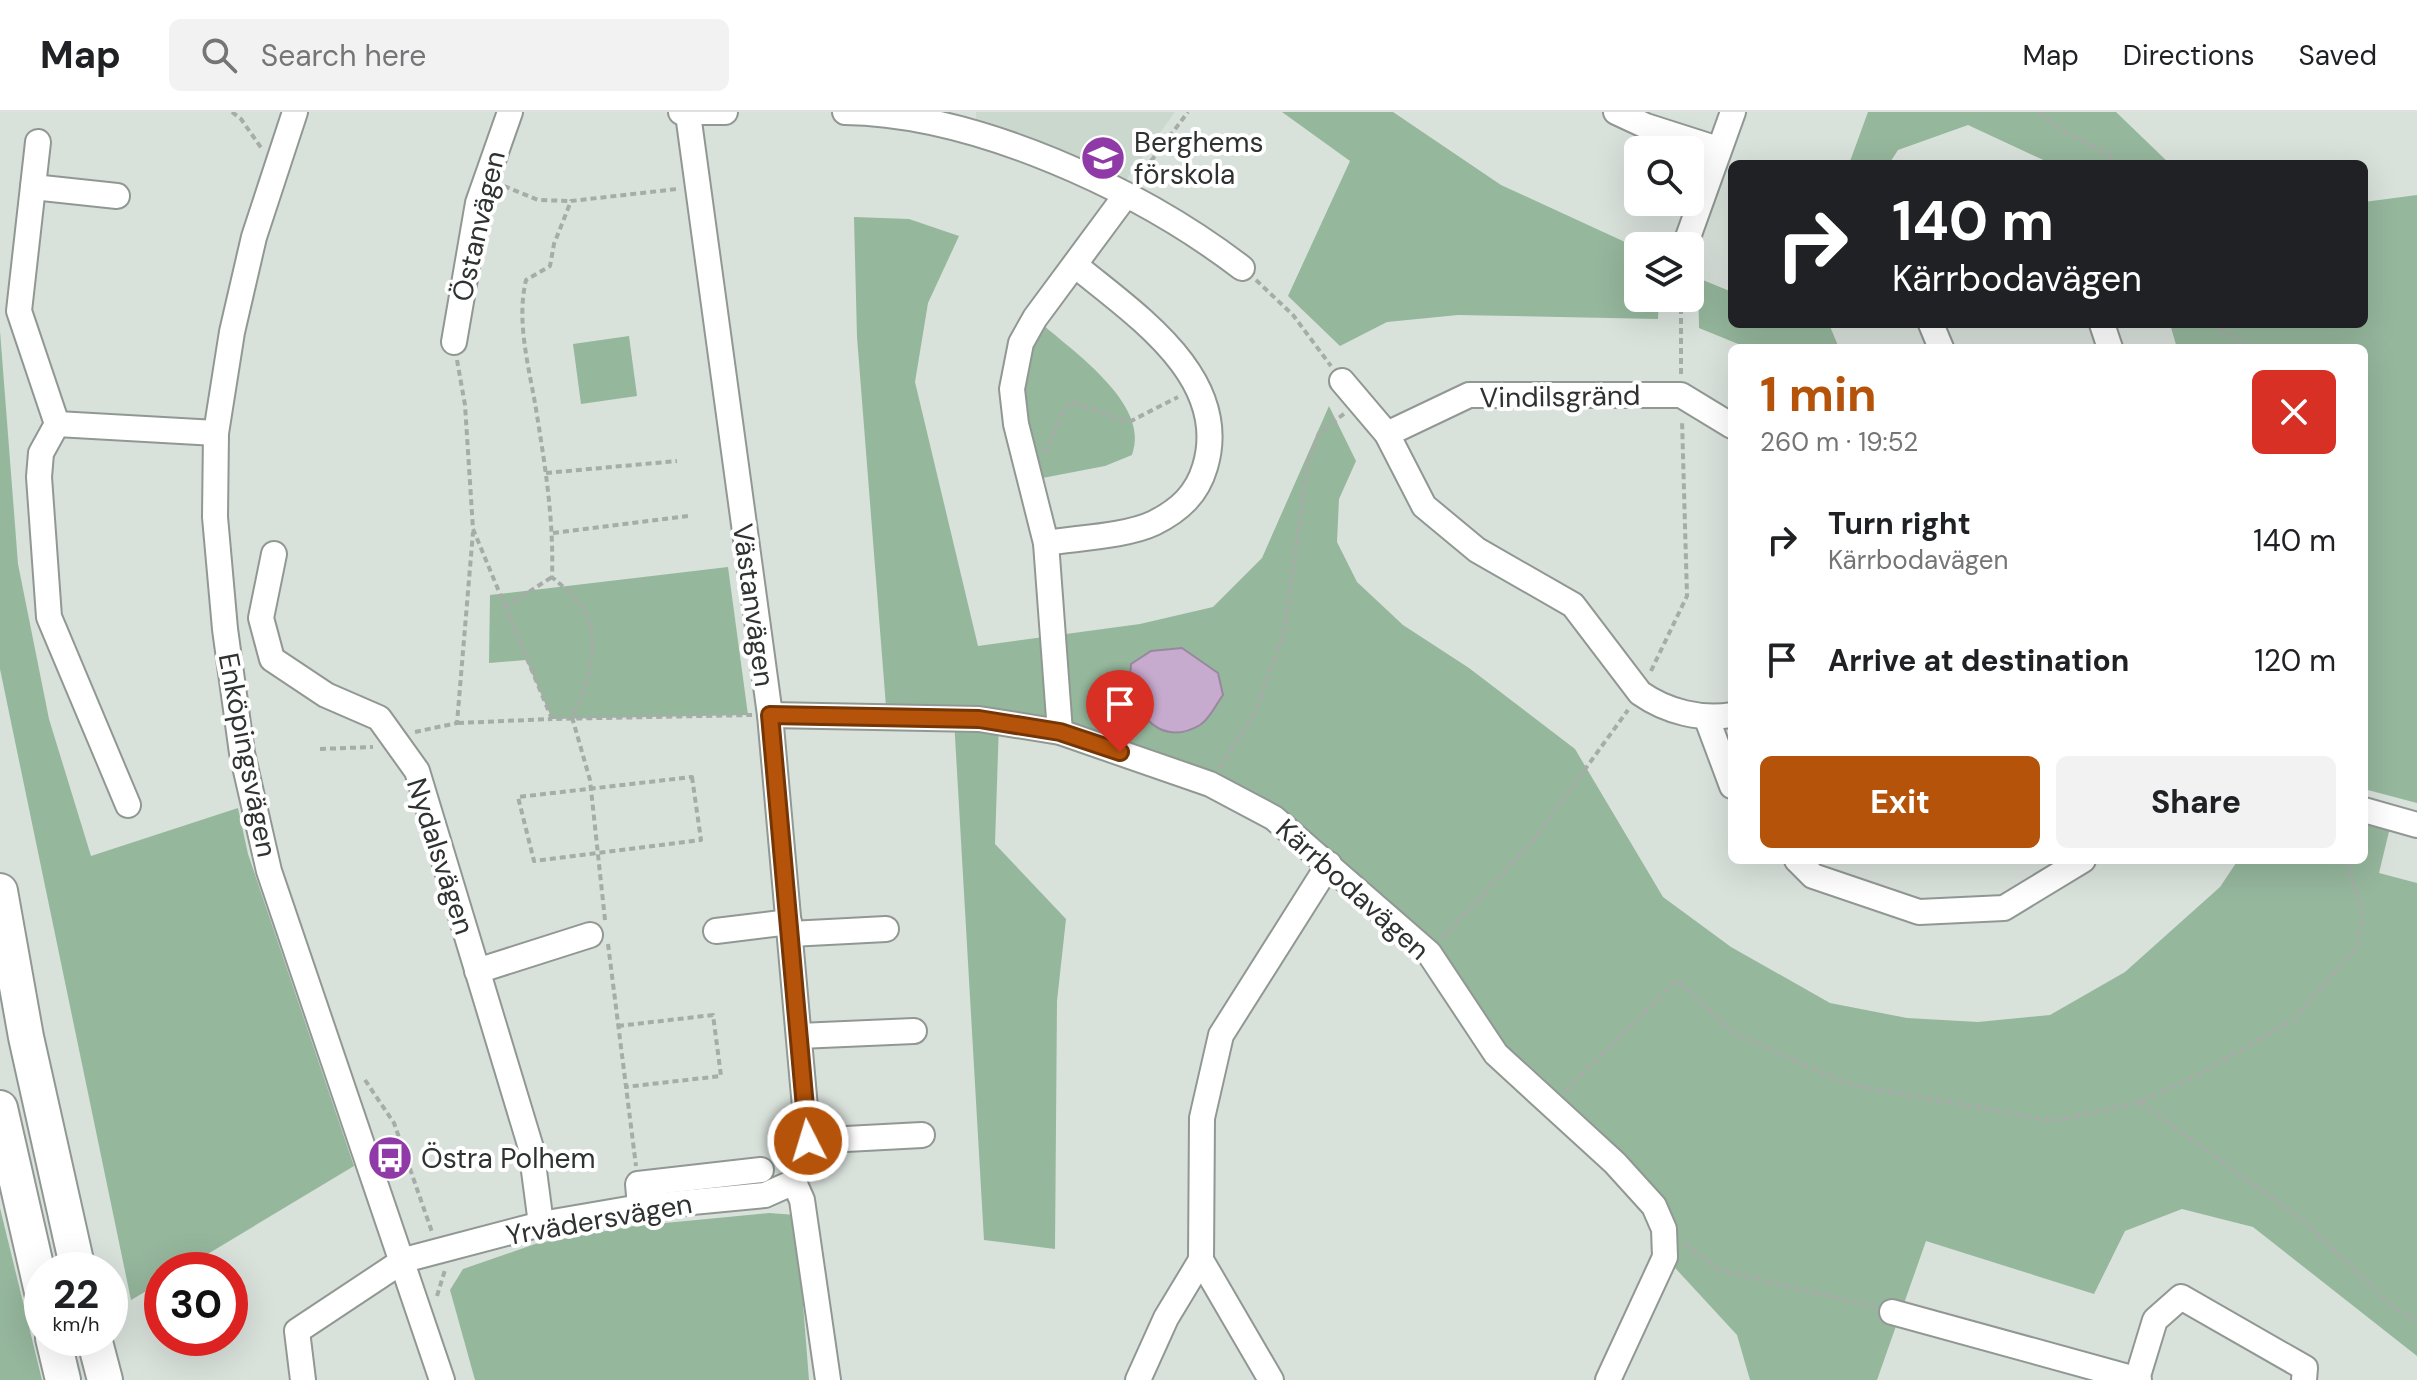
<!DOCTYPE html>
<meta charset="utf-8">
<style>
:root{--surface:#fff;--page:#f2f2f2;--text:#202124;--muted:#757577;--line:#e0e0e0;--accent:#b45309}
body{margin:0;font-family:"DM Sans",sans-serif;background:var(--page);color:var(--text);height:100vh;display:flex;flex-direction:column;font-size:30px;white-space:nowrap}
*{box-sizing:border-box;margin:0}
p{font-size:26px;color:var(--muted)}
.icon{flex:none;width:44px;height:44px;fill:none;stroke:currentColor;stroke-width:2;stroke-linecap:round;stroke-linejoin:round}
.map{position:relative;flex:1;overflow:hidden}
.side{position:absolute;left:1728px;top:232px;width:640px;height:520px;display:flex;flex-direction:column;background:var(--surface);border-radius:12px;box-shadow:0 8px 32px #0002}
.side>*{flex:none}
.hud{position:absolute;left:1728px;top:48px;width:640px;height:168px;border-radius:12px;box-shadow:0 8px 32px #0002;background:#202124;color:#fff;overflow:hidden}
.controls{position:absolute;left:1624px;top:24px;display:grid;gap:16px}
.controls a{display:grid;place-items:center;width:80px;height:80px;border-radius:12px;background:var(--surface);box-shadow:0 8px 32px #0002;font-size:40px}
.speed{position:absolute;left:24px;top:1140px;display:flex;gap:16px;font-size:40px;font-weight:700;text-align:center}
.speed>*{display:grid;place-content:center;width:104px;height:104px;border-radius:50%;background:var(--surface);box-shadow:0 8px 32px #0002;line-height:1}
.speed small{font-size:20px;font-weight:400}
.speed .limit{border:12px solid #d22;background:#fff;color:#111}
.pin{position:absolute;display:grid;place-items:center;width:68px;height:68px;color:#fff;margin:-82px -34px;border-radius:50% 50% 50% 0;rotate:-45deg;box-shadow:0 0 8px #0007}
.pin .icon{rotate:45deg}
.me{position:absolute;width:88px;margin:-44px;rotate:355deg;stroke-linejoin:round;filter:drop-shadow(0 0 6px #0008)}
.turn{display:flex;align-items:center;gap:28px;height:168px;padding:0 32px;font-size:36px}
.turn .icon{width:104px;height:104px;stroke-width:2.5}
.turn b{display:block;font-size:56px;line-height:68px}
.round{display:grid;place-items:center;flex:none;width:84px;height:84px;border-radius:12px;background:var(--page)}
.summary{display:flex;align-items:center;justify-content:space-between;height:136px;padding:0 32px}
h1{font-size:48px;font-weight:700;line-height:60px;color:var(--accent)}
.cta{display:flex;gap:16px;margin-top:auto;padding:16px 32px}
.cta a{flex:1;height:92px;border-radius:12px;background:var(--accent);color:#fff;font-size:32px;font-weight:700;line-height:92px;text-align:center}
.cta a+a{background:var(--page);color:var(--text)}
ul{padding:0;list-style:none}
li{display:flex;align-items:center;gap:24px;height:120px;padding:0 32px}
li div{flex:1}
li b{display:block;font-size:30px}
li em{font-style:normal}
header{display:flex;align-items:center;gap:48px;box-sizing:border-box;height:112px;padding:0 40px;background:var(--surface);border-bottom:2px solid var(--line)}
header strong{font-size:38px}
nav{display:flex;gap:44px;margin-inline-start:auto;font-size:28px}
.search{width:560px;height:72px;background:var(--page);display:flex;align-items:center;gap:20px;box-sizing:border-box;padding:0 28px;border-radius:12px;color:var(--muted);font-size:30px}
.map>svg:first-child{display:block}
.built{fill:#cad8cd}
.green{fill:#95b79c}
.water{fill:#c7abce;stroke:#99879f;stroke-width:2}
.lines{fill:none;stroke-linecap:round;stroke-linejoin:round}
.minor-casing{stroke:#919893;stroke-width:28}
.highway-casing{stroke:#919893;stroke-width:38}
.path{stroke:#a6aca7;stroke-width:4;stroke-dasharray:6 4;stroke-linecap:butt}
.minor{stroke:#fff;stroke-width:24}
.highway{stroke:#fff;stroke-width:34}
.route-casing{stroke:#753606;stroke-width:20}
.route{stroke:#b45309;stroke-width:14}
.labels{text-anchor:middle;stroke-width:8;stroke-linejoin:round;paint-order:stroke}
.poi-label{font-size:28px;fill:#2f3230;stroke:#fff;text-anchor:start}
.street-label{font-size:28px;fill:#2f3230;stroke:#fff}
</style>
<header>
<strong>Map</strong>
<div class="search"><svg class="icon" aria-label="search" viewBox="0 0 24 24"><circle cx="10" cy="10" r="6"/><path d="M15 15l6 6"/></svg>Search here</div>
<nav><a>Map</a><a>Directions</a><a>Saved</a></nav>
</header>
<div class="map">
<svg width="2417" height="1268" viewBox="0 0 2417 1268">
<rect width="100%" height="100%" fill="#d9e1db"/>
<path class="built" d="M976,0H1175L1123,72L976,11Z"/>
<g class="green">
<path d="M1282,0H1393L1501,73L1638,136V186H1659L1658,207L1458,203L1387,210L1340,234L1288,184L1350,49Z"/>
<path d="M1868,0H2116L2170,52H2052L1968,13L1898,38L1889,52H1849Z"/>
<path d="M2417,83V691L2364,677V236H2177L2170,212H2364V90Z"/>
<path d="M854,105L909,107L959,124L928,191L915,270L978,534L1140,512L1213,495L1262,446L1329,294L1356,349L1339,387L1337,430L1357,470L1403,513L1469,556L1575,637L1663,785L1731,835L1830,891L1907,906L1978,910L2050,903L2125,860L2220,775L2238,748H2364V699L2392,707L2379,761L2417,771V1244L2253,1115L2182,1097L2125,1119L2094,1182L1926,1129L1877,1268H1750L1737,1223L1665,1145L1664,1117L1551,993L1429,841L1274,706L999,611L995,732L1066,807L1057,889L1055,1137L984,1128L954,607H887L857,225Z"/>
<path d="M1698,166L1732,180V212H1829L1839,236H1748L1699,216Z"/>
<path d="M1035,206C1069,237 1152,291 1132,343L1105,354L1032,368L1016,312Z"/>
<path d="M0,219L18,452L49,607L91,744L238,696L248,742L354,1054L181,1158H162V1170L131,1188L0,557Z"/>
<path d="M629,224L637,284L581,292L573,232Z"/>
<path d="M728,455L748,603L552,607L526,548L489,551L490,483Z"/>
<path d="M0,1096L42,1268H0Z"/>
<path d="M769,1101L796,1103L809,1268H475L450,1178L463,1157L538,1131L634,1114Z"/>
</g>
<path class="water" d="M1182,536L1218,561L1223,583C1216,592 1210,607 1200,613C1156,639 1126,592 1131,552L1151,539Z"/>
<g class="lines">
<g class="minor-casing">
<g id="minor">
<path d="M295,0L254,125L232,220L216,321L215,405L225,517L242,641L269,759L442,1268"/>
<path d="M681,0H725"/>
<path d="M845,0C976,2 1139,77 1242,156"/>
<path d="M1616,0L1646,14L1718,37"/>
<path d="M688,2L770,603L808,1029L794,1070L802,1088L828,1268"/>
<path d="M38,30L19,199L57,312L41,341L39,365L49,505L128,693"/>
<path d="M33,75L117,84"/>
<path d="M1687,128L1733,0"/>
<path d="M1931,212L1941,236"/>
<path d="M2102,212L2110,236"/>
<path d="M454,230L478,91L510,0"/>
<path d="M1342,269L1387,322L1424,394L1477,438L1573,493L1640,581C1667,600 1701,608 1732,603"/>
<path d="M57,312L216,321"/>
<path d="M1387,322L1469,283H1681L1732,314"/>
<path d="M1046,431C1077,426 1127,424 1154,411C1180,398 1197,382 1205,355C1232,265 1134,202 1075,153"/>
<path d="M274,442L261,506L272,547L326,583L379,606L417,659L531,1036L541,1112"/>
<path d="M770,603L979,607L1060,620L1210,672L1274,706L1429,841L1496,942L1615,1051L1654,1094L1664,1117L1665,1145L1608,1268"/>
<path d="M1707,607L1732,674"/>
<path d="M1060,620L1046,431L1016,312L1012,277L1021,231L1035,206L1126,83"/>
<path d="M2364,698L2417,713"/>
<path d="M1797,748L1813,764L1919,800L2004,796L2083,748"/>
<path d="M716,819L789,810"/>
<path d="M790,822L886,817"/>
<path d="M477,859L590,823"/>
<path d="M799,924L914,919"/>
<path d="M808,1029L922,1023"/>
<path d="M640,1095L638,1072L761,1058"/>
<path d="M1201,1148L1271,1268"/>
<path d="M1892,1200L2139,1268"/>
<path d="M2137,1267L2155,1208L2181,1185L2305,1256L2304,1268"/>
<path d="M303,1268L297,1219L404,1148L541,1112L640,1095L765,1083L794,1070"/>
<path d="M1138,1268L1166,1206L1201,1148L1202,1006L1221,923L1329,752"/>
</g>
</g>
<g class="highway-casing">
<g id="highway">
<path d="M0,779L26,925L78,1158"/>
<path d="M0,996L42,1180"/>
<path d="M53,1226L63,1268"/>
<path d="M94,1226L105,1268"/>
</g>
</g>
<g class="path">
<path d="M232,0L241,7L262,37"/>
<path d="M2040,0C2064,28 2093,26 2118,52"/>
<path d="M1139,65L1188,0"/>
<path d="M504,74L538,88L571,89"/>
<path d="M1256,168L1293,203L1331,254"/>
<path d="M1681,186V264"/>
<path d="M2211,212L2252,236"/>
<path d="M457,248L465,293L473,417L552,607L752,603"/>
<path d="M1043,338H1047L1063,299L1072,290L1129,310L1178,285"/>
<path d="M546,361L677,349"/>
<path d="M553,421L688,404"/>
<path d="M504,496L552,465"/>
<path d="M1651,559L1687,484L1682,308"/>
<path d="M458,611L552,607"/>
<path d="M415,620L457,611L473,420"/>
<path d="M320,637L373,635"/>
<path d="M1219,656L1254,603L1284,521L1308,350L1319,321L1345,301"/>
<path d="M692,665L701,728L534,749L518,685Z"/>
<path d="M605,808L590,668L572,605C589,573 604,525 580,491C572,482 561,473 552,465C554,408 545,353 536,297C529,255 516,210 526,168L550,154L554,132L571,89L677,77"/>
<path d="M1442,826L1533,729L1628,598"/>
<path d="M608,832L636,1054"/>
<path d="M618,914L713,903L721,964L625,975"/>
<path d="M365,968L394,1011L432,1120"/>
<path d="M1565,979L1677,868L1734,921L1848,972L2053,1009L2140,990L2198,963L2293,908L2358,834L2362,800L2347,748"/>
<path d="M2140,990L2306,1111L2394,1196L2417,1208"/>
<path d="M1684,1132L1720,1158L1875,1195"/>
<path d="M437,1184L445,1158"/>
</g>
<use href="#minor" class="minor"/>
<use href="#highway" class="highway"/>
</g>
<g class="lines">
<g class="route-casing">
<path id="route" d="M808,1029L770,603L979,607L1060,620L1120,640"/>
</g>
<use href="#route" class="route"/>
</g>
<defs>
<g id="school-disc" transform="scale(2.3)"><circle r="9.5" fill="#903aa7" stroke="#fff"/><path d="M0-5L7-2L0 1L-7-2ZM-4 1L0 2.5L4 1V4Q0 6-4 4Z" fill="#fff"/></g>
<g id="bus-disc" transform="scale(2.3)"><circle r="9.5" fill="#903aa7" stroke="#fff"/><path d="M-5-6H5V4H4V6H2V4H-2V6H-4V4H-5ZM-3.5-4V0h7V-4ZM-3.5 1.2v1.5H-2V1.2ZM2 1.2v1.5H3.5V1.2Z" fill="#fff"/></g>
</defs>
<g fill-rule="evenodd">
<use href="#school-disc" x="1103" y="46"/>
<use href="#bus-disc" x="390" y="1046"/>
</g>
<g class="labels">
<g class="poi-label">
<text x="1134" y="40">Berghems<tspan x="1134" dy="32">förskola</tspan></text>
<text x="421" y="1056">Östra Polhem</text>
</g>
<g class="street-label">
<text transform="translate(478 114) rotate(-77)" y="10">Östanvägen</text>
<text transform="translate(1560 284) rotate(-1)" y="10">Vindilsgränd</text>
<text transform="translate(754 493) rotate(82)" y="10">Västanvägen</text>
<text transform="translate(248 643) rotate(79)" y="10">Enköpingsvägen</text>
<text transform="translate(441 744) rotate(72)" y="10">Nydalsvägen</text>
<text transform="translate(1353 777) rotate(42)" y="10">Kärrbodavägen</text>
<text transform="translate(599 1107) rotate(-10)" y="10">Yrvädersvägen</text>
</g>
</g>
</svg>
<div class="controls">
<a><svg class="icon" aria-label="search" viewBox="0 0 24 24"><circle cx="10" cy="10" r="6"/><path d="M15 15l6 6"/></svg></a>
<a><svg class="icon" aria-label="layers" viewBox="0 0 24 24"><path d="M12 4l9 5-9 5-9-5zM3 14l9 5 9-5"/></svg></a>
</div>
<div class="speed"><div>22<small>km/h</small></div><div class="limit">30</div></div>
<div class="pin" style="left:1120px;top:640px;background:#d93025"><svg class="icon" aria-label="arrive" viewBox="0 0 24 24"><path d="M6 21V4h12l-3 4 3 4H6"/></svg></div>
<svg class="me" style="left:808px;top:1029px" viewBox="-20 -20 40 40"><circle r="17" fill="#b45309" stroke="#fff" stroke-width="3"/><path d="M0-11L8 9 0 5-8 9z" fill="#fff"/></svg>
<div class="hud">
<div class="turn"><svg class="icon" aria-label="right" viewBox="0 0 24 24"><path d="M7 20v-9h11M14 6l5 5-5 5"/></svg><div><b>140 m</b>Kärrbodavägen</div></div>
</div>
<section class="side">
<div class="summary"><div><h1>1 min</h1><p>260 m · 19:52</p></div><a class="round" style="background:#d93025;color:#fff"><svg class="icon" aria-label="close" viewBox="0 0 24 24"><path d="M6 6l12 12M18 6L6 18"/></svg></a></div>
<ul>
<li><svg class="icon" aria-label="right" viewBox="0 0 24 24"><path d="M7 20v-9h11M14 6l5 5-5 5"/></svg><div><b>Turn right</b><p>Kärrbodavägen</p></div><em>140 m</em></li>
<li><svg class="icon" aria-label="arrive" viewBox="0 0 24 24"><path d="M6 21V4h12l-3 4 3 4H6"/></svg><div><b>Arrive at destination</b></div><em>120 m</em></li>
</ul>
<div class="cta"><a>Exit</a><a>Share</a></div>
</section>
</div>
